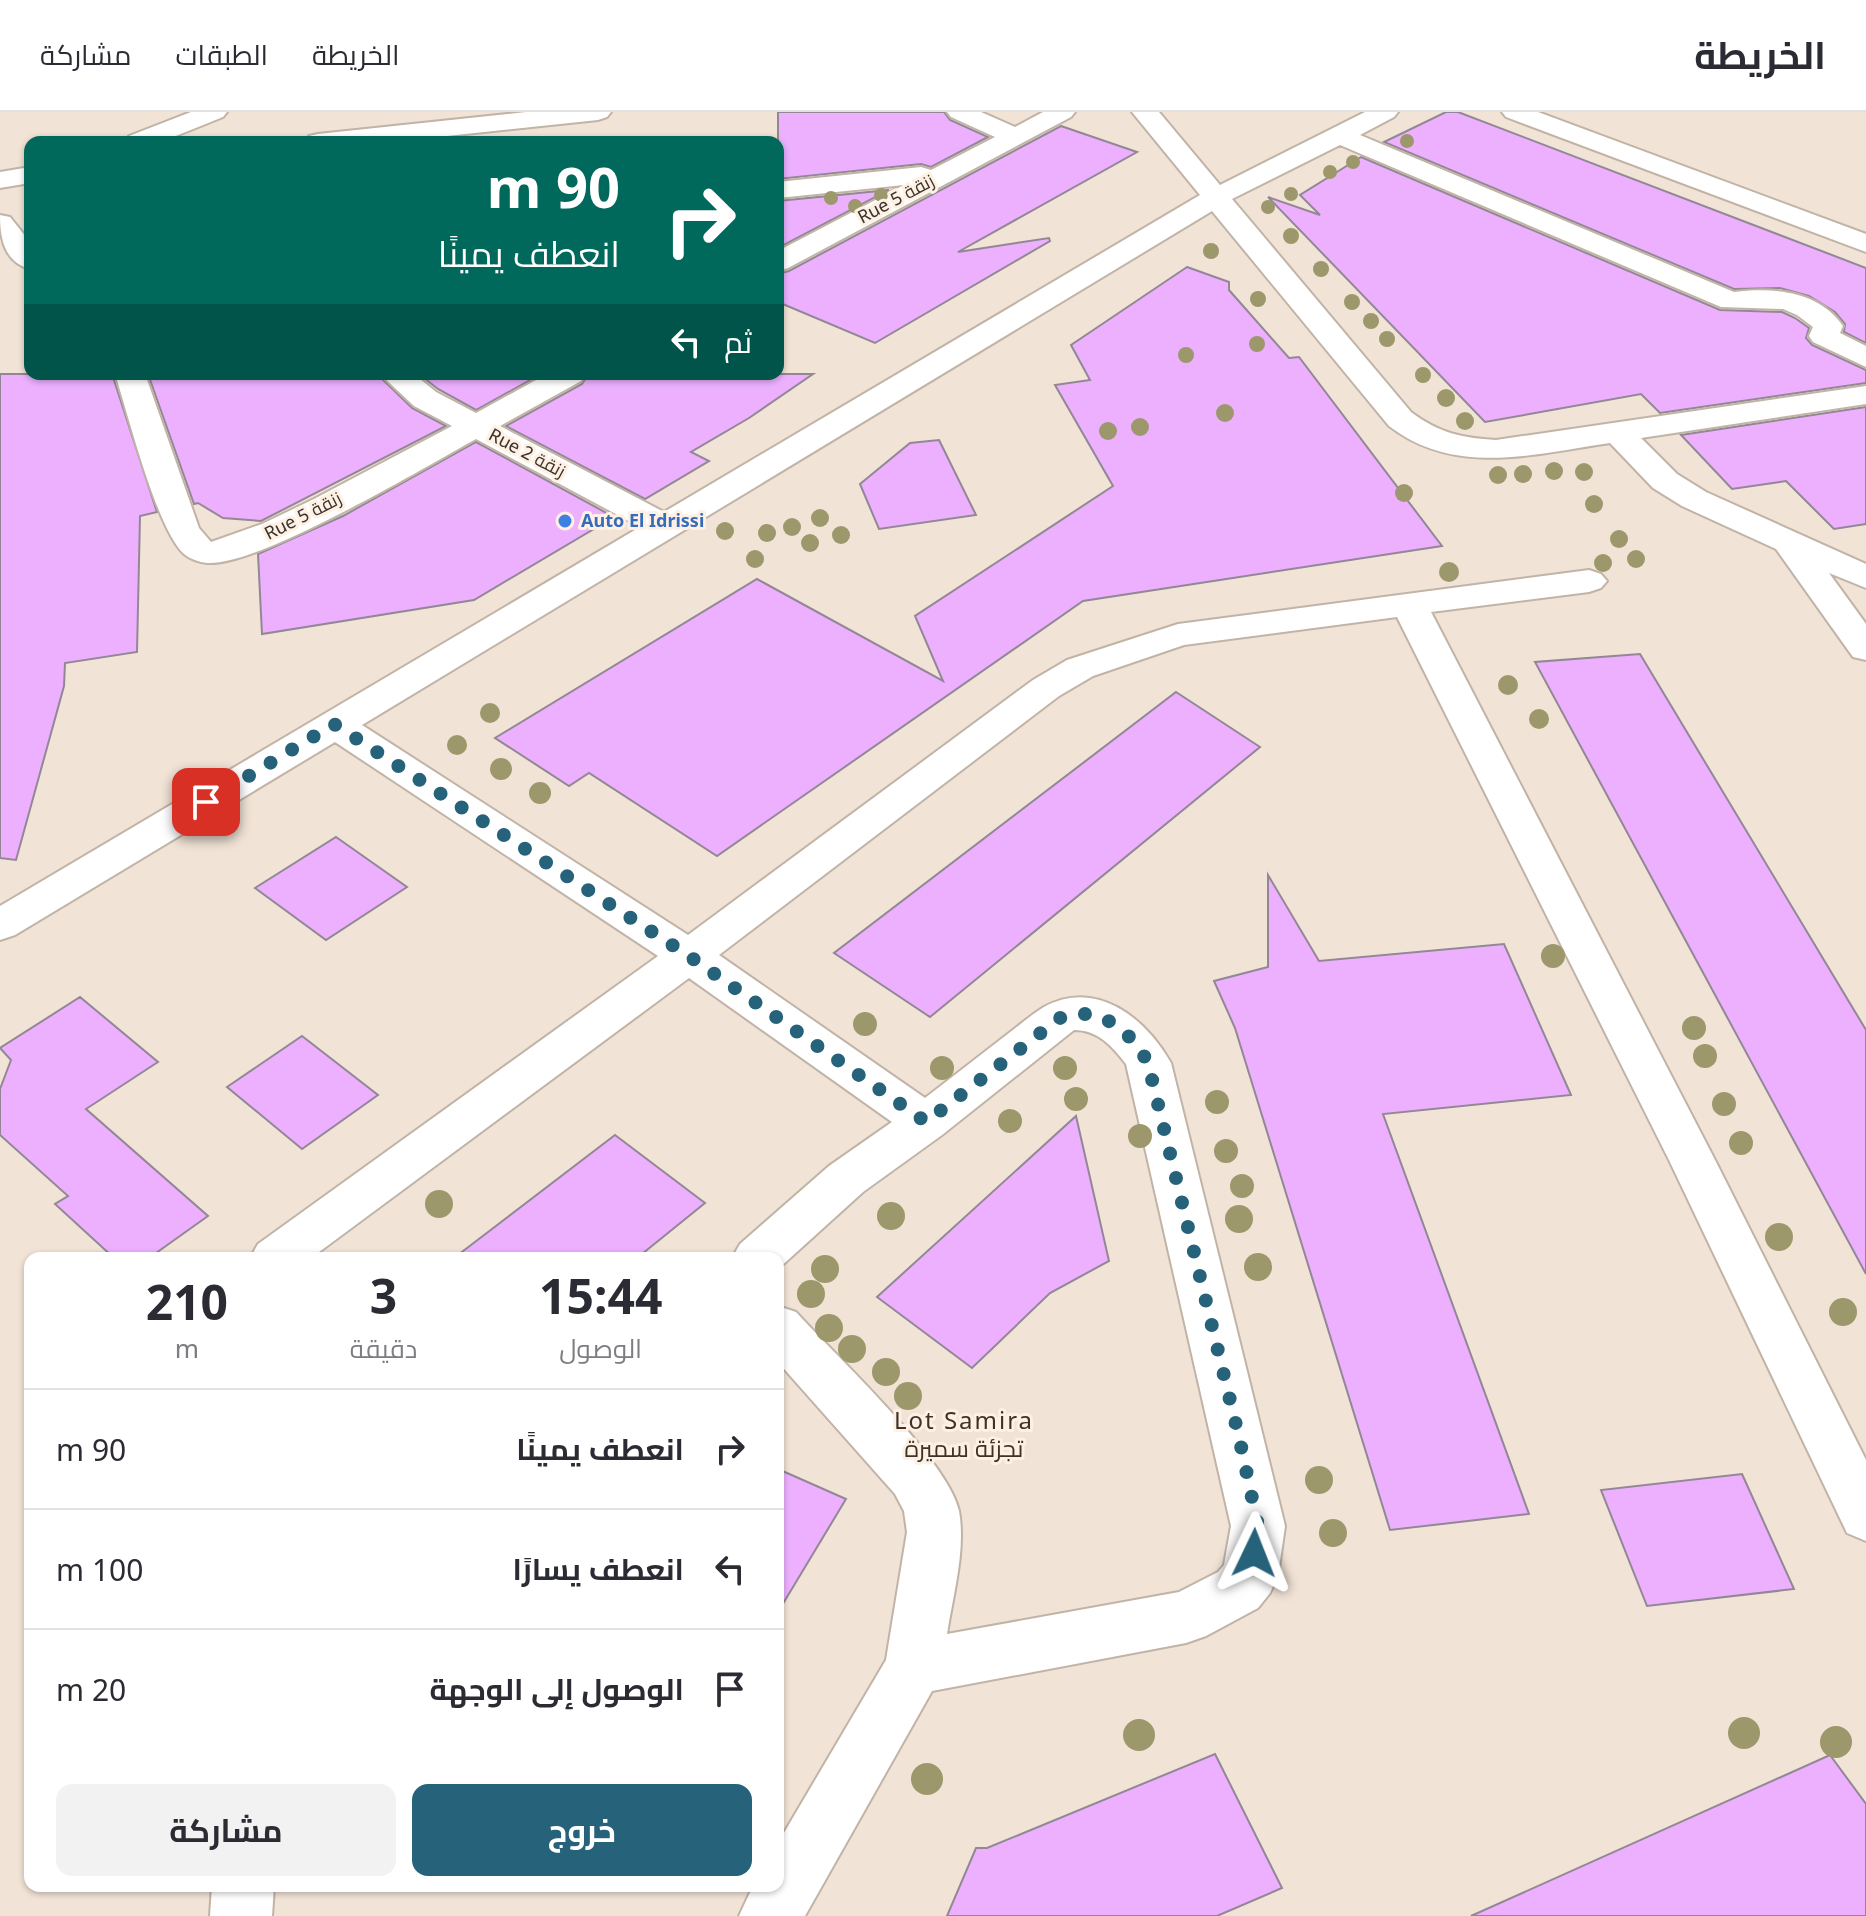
<!DOCTYPE html>
<html lang="ar">
<meta charset="utf-8">
<style>
:root{--surface:#fff;--page:#f2f2f3;--text:#2b2b33;--muted:#7c7c81;--line:#e1e1e2;--accent:#26627a}
body{margin:0;font-family:"Noto Sans",Cairo,sans-serif;background:var(--page);color:var(--text);direction:rtl;height:100vh;display:flex;flex-direction:column;font-size:30px;white-space:nowrap}
*{box-sizing:border-box;margin:0}
p{font-size:26px;color:var(--muted)}
.icon{flex:none;width:44px;height:44px;fill:none;stroke:currentColor;stroke-width:2;stroke-linecap:round;stroke-linejoin:round}
.map{position:relative;flex:1;overflow:hidden;direction:ltr}
.panel{position:absolute;left:24px;top:1140px;width:760px;height:640px;display:flex;flex-direction:column;background:var(--surface);border-radius:16px;box-shadow:0 2px 6px #0004;direction:rtl}
.panel>*{flex:none}
.guide{position:absolute;left:24px;top:24px;width:760px;height:244px;border-radius:16px;box-shadow:0 2px 6px #0004;direction:rtl;background:#00695c;color:#fff;overflow:hidden}
.pin{position:absolute;display:grid;place-items:center;width:68px;height:68px;color:#fff;margin:-34px;border-radius:16px;box-shadow:0 4px 12px #0006}
.me{position:absolute;width:88px;margin:-44px;rotate:2deg;stroke-linejoin:round;filter:drop-shadow(0 0 6px #0008)}
.turn{display:flex;align-items:center;gap:28px;height:168px;padding:0 32px;font-size:36px}
.turn .icon{width:104px;height:104px;stroke-width:2.5}
.turn b{display:block;font-size:56px;line-height:68px}
.then{display:flex;align-items:center;height:76px;padding:0 32px;background:#0003;gap:16px;font-size:30px}
.eta{display:flex;justify-content:space-evenly;align-items:center;height:136px;text-align:center}
.eta b{font-size:48px;font-weight:700;line-height:56px}
.action{display:flex;gap:16px;margin-top:auto;padding:16px 32px}
.action a{flex:1;height:92px;border-radius:16px;background:var(--accent);color:#fff;font-size:32px;font-weight:700;line-height:92px;text-align:center}
.action a+a{background:var(--page);color:var(--text)}
ul{padding:0;list-style:none}
li{display:flex;align-items:center;gap:24px;height:120px;padding:0 32px;border-top:2px solid var(--line)}
li div{flex:1}
li b{display:block;font-size:30px}
li em{font-style:normal}
header{display:flex;align-items:center;gap:48px;box-sizing:border-box;height:112px;padding:0 40px;background:var(--surface);border-bottom:2px solid var(--line)}
header strong{font-size:38px}
nav{display:flex;gap:44px;margin-inline-start:auto;font-size:28px}
.map>svg:first-child{display:block}
.building{fill:#ecb0ff;stroke:#928795;stroke-width:2}
.lines{fill:none;stroke-linecap:round;stroke-linejoin:round}
.minor-casing{stroke:#c1b4a7;stroke-width:4}
.minor{fill:#fff;fill-rule:evenodd}
.tree{fill:#9c986b}
.route{stroke:#26627a;stroke-width:14;stroke-dasharray:0 25.2}
.shop-dot{fill:#3f7fe0;stroke:#fef0e3;stroke-width:3}
.labels{text-anchor:middle;stroke-width:6;stroke-linejoin:round;paint-order:stroke}
.far-street-label{font-size:18px;fill:#39332e;stroke:#fef0e3}
.far-shop-label{font-size:18px;font-weight:bold;fill:#366cbe;stroke:#fef0e3;text-anchor:start}
.neighbourhood-label{font-size:24px;letter-spacing:2px;fill:#3e3329;stroke:#fef0e3}
</style>
<header>
<strong>الخريطة</strong>
<nav><a>الخريطة</a><a>الطبقات</a><a>مشاركة</a></nav>
</header>
<div class="map">
<svg width="1866" height="1804" viewBox="0 0 1866 1804">
<rect width="100%" height="100%" fill="#f1e3d6"/>
<g class="building">
<path d="M778,0H944L950,8L988,25L931,55L921,52L778,67Z"/>
<path d="M1446,0H1458L1866,156V231L1844,220L1845,212L1835,200L1809,184L1780,176L1734,177L1384,30Z"/>
<path d="M1061,14L1137,40L958,140L1049,126L1050,129L875,231L778,190V162L789,159Z"/>
<path d="M1361,45L1720,198L1782,200L1795,206L1809,216L1806,226L1812,233L1866,258V271L1660,301L1641,282L1485,310L1268,85L1320,103L1300,83Z"/>
<path d="M889,78L778,136V89Z"/>
<path d="M1187,155L1229,170V178L1289,246L1299,245L1442,434L1083,489L717,744L589,661L569,674L495,626L757,467L943,569L915,504L1113,374L1055,273L1090,268L1071,233Z"/>
<path d="M0,262H112L157,400L140,404L137,540L65,551L64,574L16,748L0,746Z"/>
<path d="M148,262H377L412,296L446,314L261,409L223,406L198,391L194,392Z"/>
<path d="M419,262H541L476,298L438,277Z"/>
<path d="M588,262H813L749,306L691,340L709,349L645,387L506,314L582,272Z"/>
<path d="M1866,295V412L1834,417L1786,369L1732,377L1681,323Z"/>
<path d="M939,328L976,403L879,417L860,372L910,331Z"/>
<path d="M476,330L614,405L474,488L262,522L258,442L343,404Z"/>
<path d="M1640,542L1866,918V1162L1535,550Z"/>
<path d="M1176,580L1260,635L930,905L834,841Z"/>
<path d="M336,725L407,775L326,828L255,776Z"/>
<path d="M1268,763L1319,849L1504,832L1571,983L1383,1002L1529,1402L1390,1418L1235,916L1214,869L1268,855Z"/>
<path d="M80,885L158,950L86,997L208,1104L149,1146H114L55,1092L68,1084L0,1023V977L11,948L0,936Z"/>
<path d="M302,924L378,983L302,1037L227,975Z"/>
<path d="M1076,1004L1109,1149L1050,1181L972,1256L877,1185Z"/>
<path d="M615,1023L705,1091L637,1146H454Z"/>
<path d="M778,1357L846,1387L778,1500Z"/>
<path d="M1742,1362L1794,1477L1647,1494L1601,1378Z"/>
<path d="M1215,1642L1282,1776L1217,1804H947L976,1736H987Z"/>
<path d="M1830,1643L1866,1692V1804H1471Z"/>
</g>
<g class="lines">
<g class="minor-casing">
<g id="minor">
<path d="M191,0H227L223,5L161,30H125L129,24Z"/>
<path d="M526,0H611L607,5L598,8L391,30H305L309,24L318,22Z"/>
<path d="M947,0H981L1015,15L1043,0H1075L1071,5L788,156L778,159V139L904,73L778,86V70L921,55L931,58L995,25L951,5Z"/>
<path d="M1132,0H1159L1220,73L1365,0H1398L1394,5L1360,23L1734,180C1774,175 1819,179 1843,214L1840,221L1866,234V255L1813,230L1809,224L1813,215L1797,203L1783,197L1721,195L1340,33L1232,87L1411,300C1439,321 1462,326 1496,328L1866,274V292L1641,326L1677,362L1706,380L1866,452V476L1829,461L1866,512V548L1853,545L1776,437L1682,394L1653,376L1610,331C1534,342 1455,365 1389,314L1212,99L362,613L688,823L1033,568L1067,548L1178,512L1589,458L1601,462L1607,469L1601,476L1589,480L1431,500L1715,1048L1866,1348V1429L1847,1421L1669,1048L1397,505L1184,533L1093,564L1059,584L719,843L925,986C953,964 981,943 1009,921C1020,913 1032,902 1044,895C1097,866 1146,907 1171,951L1285,1414L1278,1463L1270,1481L1258,1496L1206,1524L1186,1531L932,1579L805,1804H739L753,1774H778V1731L886,1548L907,1420L904,1399L895,1382L778,1250V1194L796,1200C835,1243 948,1348 959,1399C966,1438 953,1483 947,1522L1179,1480L1218,1460L1224,1453L1231,1414L1126,952C1112,934 1098,918 1074,918L942,1023L863,1080L778,1157V1146H732L740,1132L829,1054L892,1010L689,866L311,1146H250L258,1132L658,844L335,630L15,823L0,828V794L640,415L476,327C425,355 258,455 207,451C199,450 190,447 184,442C157,418 128,302 115,262H145L199,416L211,430L262,412L314,387L452,314L414,294L380,262H414L436,280L476,301L547,262H585L581,269L500,314L664,400L1200,83Z"/>
<path d="M1502,0H1538L1866,122V140L1506,5Z"/>
<path d="M30,55V71L0,76V60Z"/>
<path d="M0,103L10,105L30,130V157C4,150 0,126 0,103Z"/>
<path d="M212,1774H274L272,1804H210Z"/>
</g>
</g>
<use href="#minor" class="minor"/>
</g>
<g class="tree">
<circle cx="1407" cy="29" r="7"/>
<circle cx="1353" cy="50" r="7"/>
<circle cx="1330" cy="60" r="7"/>
<circle cx="1291" cy="82" r="7"/>
<circle cx="881" cy="83" r="7"/>
<circle cx="831" cy="86" r="7"/>
<circle cx="855" cy="94" r="7"/>
<circle cx="1268" cy="95" r="7"/>
<circle cx="1291" cy="124" r="8"/>
<circle cx="1211" cy="139" r="8"/>
<circle cx="1321" cy="157" r="8"/>
<circle cx="1258" cy="187" r="8"/>
<circle cx="1352" cy="190" r="8"/>
<circle cx="1371" cy="209" r="8"/>
<circle cx="1387" cy="227" r="8"/>
<circle cx="1257" cy="232" r="8"/>
<circle cx="1186" cy="243" r="8"/>
<circle cx="1423" cy="263" r="8"/>
<circle cx="1446" cy="286" r="9"/>
<circle cx="1225" cy="301" r="9"/>
<circle cx="1465" cy="309" r="9"/>
<circle cx="1140" cy="315" r="9"/>
<circle cx="1108" cy="319" r="9"/>
<circle cx="1554" cy="359" r="9"/>
<circle cx="1584" cy="360" r="9"/>
<circle cx="1523" cy="362" r="9"/>
<circle cx="1498" cy="363" r="9"/>
<circle cx="1404" cy="381" r="9"/>
<circle cx="1594" cy="392" r="9"/>
<circle cx="820" cy="406" r="9"/>
<circle cx="792" cy="415" r="9"/>
<circle cx="725" cy="419" r="9"/>
<circle cx="767" cy="421" r="9"/>
<circle cx="841" cy="423" r="9"/>
<circle cx="1619" cy="427" r="9"/>
<circle cx="810" cy="431" r="9"/>
<circle cx="755" cy="447" r="9"/>
<circle cx="1636" cy="447" r="9"/>
<circle cx="1603" cy="451" r="9"/>
<circle cx="1449" cy="460" r="10"/>
<circle cx="1508" cy="573" r="10"/>
<circle cx="490" cy="601" r="10"/>
<circle cx="1539" cy="607" r="10"/>
<circle cx="457" cy="633" r="10"/>
<circle cx="501" cy="657" r="11"/>
<circle cx="540" cy="681" r="11"/>
<circle cx="1553" cy="844" r="12"/>
<circle cx="865" cy="912" r="12"/>
<circle cx="1694" cy="916" r="12"/>
<circle cx="1705" cy="944" r="12"/>
<circle cx="942" cy="956" r="12"/>
<circle cx="1065" cy="956" r="12"/>
<circle cx="1076" cy="987" r="12"/>
<circle cx="1217" cy="990" r="12"/>
<circle cx="1724" cy="992" r="12"/>
<circle cx="1010" cy="1009" r="12"/>
<circle cx="1140" cy="1024" r="12"/>
<circle cx="1741" cy="1031" r="12"/>
<circle cx="1226" cy="1039" r="12"/>
<circle cx="1242" cy="1074" r="12"/>
<circle cx="439" cy="1092" r="14"/>
<circle cx="891" cy="1104" r="14"/>
<circle cx="1239" cy="1107" r="14"/>
<circle cx="1779" cy="1125" r="14"/>
<circle cx="1258" cy="1155" r="14"/>
<circle cx="825" cy="1157" r="14"/>
<circle cx="811" cy="1182" r="14"/>
<circle cx="1843" cy="1200" r="14"/>
<circle cx="829" cy="1216" r="14"/>
<circle cx="852" cy="1237" r="14"/>
<circle cx="886" cy="1260" r="14"/>
<circle cx="908" cy="1284" r="14"/>
<circle cx="1319" cy="1368" r="14"/>
<circle cx="1333" cy="1421" r="14"/>
<circle cx="1744" cy="1621" r="16"/>
<circle cx="1139" cy="1623" r="16"/>
<circle cx="1836" cy="1630" r="16"/>
<circle cx="927" cy="1667" r="16"/>
</g>
<g class="lines">
<path class="route" d="M206,690L334,612L689,844L926,1010L1060,906C1098,891 1131,919 1148,951L1239,1325L1258,1414L1254,1441"/>
</g>
<circle class="shop-dot" cx="565" cy="409" r="8"/>
<g class="labels">
<g class="far-street-label">
<text transform="translate(896 87) rotate(-28)" y="6">Rue 5 زنقة</text>
<text transform="translate(527 341) rotate(28)" y="6">Rue 2 زنقة</text>
<text transform="translate(303 404) rotate(-27)" y="6">Rue 5 زنقة</text>
</g>
<g class="far-shop-label">
<text x="581" y="415">Auto El Idrissi</text>
</g>
<g class="neighbourhood-label">
<text x="964" y="1317">Lot Samira<tspan x="964" dy="28">تجزئة سميرة</tspan></text>
</g>
</g>
</svg>
<div class="pin" style="left:206px;top:690px;background:#d93025"><svg class="icon" aria-label="arrive" viewBox="0 0 24 24"><path d="M6 21V4h12l-3 4 3 4H6"/></svg></div>
<svg class="me" style="left:1254px;top:1441px" viewBox="-20 -20 40 40"><path d="M0-17L14 15 0 8-14 15z" fill="#26627a" stroke="#fff" stroke-width="4"/></svg>
<div class="guide">
<div class="turn"><svg class="icon" aria-label="right" viewBox="0 0 24 24"><path d="M7 20v-9h11M14 6l5 5-5 5"/></svg><div><b>90 m</b>انعطف يمينًا</div></div>
<div class="then">ثم<svg class="icon" aria-label="left" viewBox="0 0 24 24"><path d="M17 20v-9H6M10 6l-5 5 5 5"/></svg></div>
</div>
<section class="panel">
<div class="eta">
<div><b>15:44</b><p>الوصول</p></div>
<div><b>3</b><p>دقيقة</p></div>
<div><b>210</b><p>m</p></div>
</div>
<ul>
<li><svg class="icon" aria-label="right" viewBox="0 0 24 24"><path d="M7 20v-9h11M14 6l5 5-5 5"/></svg><div><b>انعطف يمينًا</b></div><em>90 m</em></li>
<li><svg class="icon" aria-label="left" viewBox="0 0 24 24"><path d="M17 20v-9H6M10 6l-5 5 5 5"/></svg><div><b>انعطف يسارًا</b></div><em>100 m</em></li>
<li><svg class="icon" aria-label="arrive" viewBox="0 0 24 24"><path d="M6 21V4h12l-3 4 3 4H6"/></svg><div><b>الوصول إلى الوجهة</b></div><em>20 m</em></li>
</ul>
<div class="action"><a>خروج</a><a>مشاركة</a></div>
</section>
</div>
